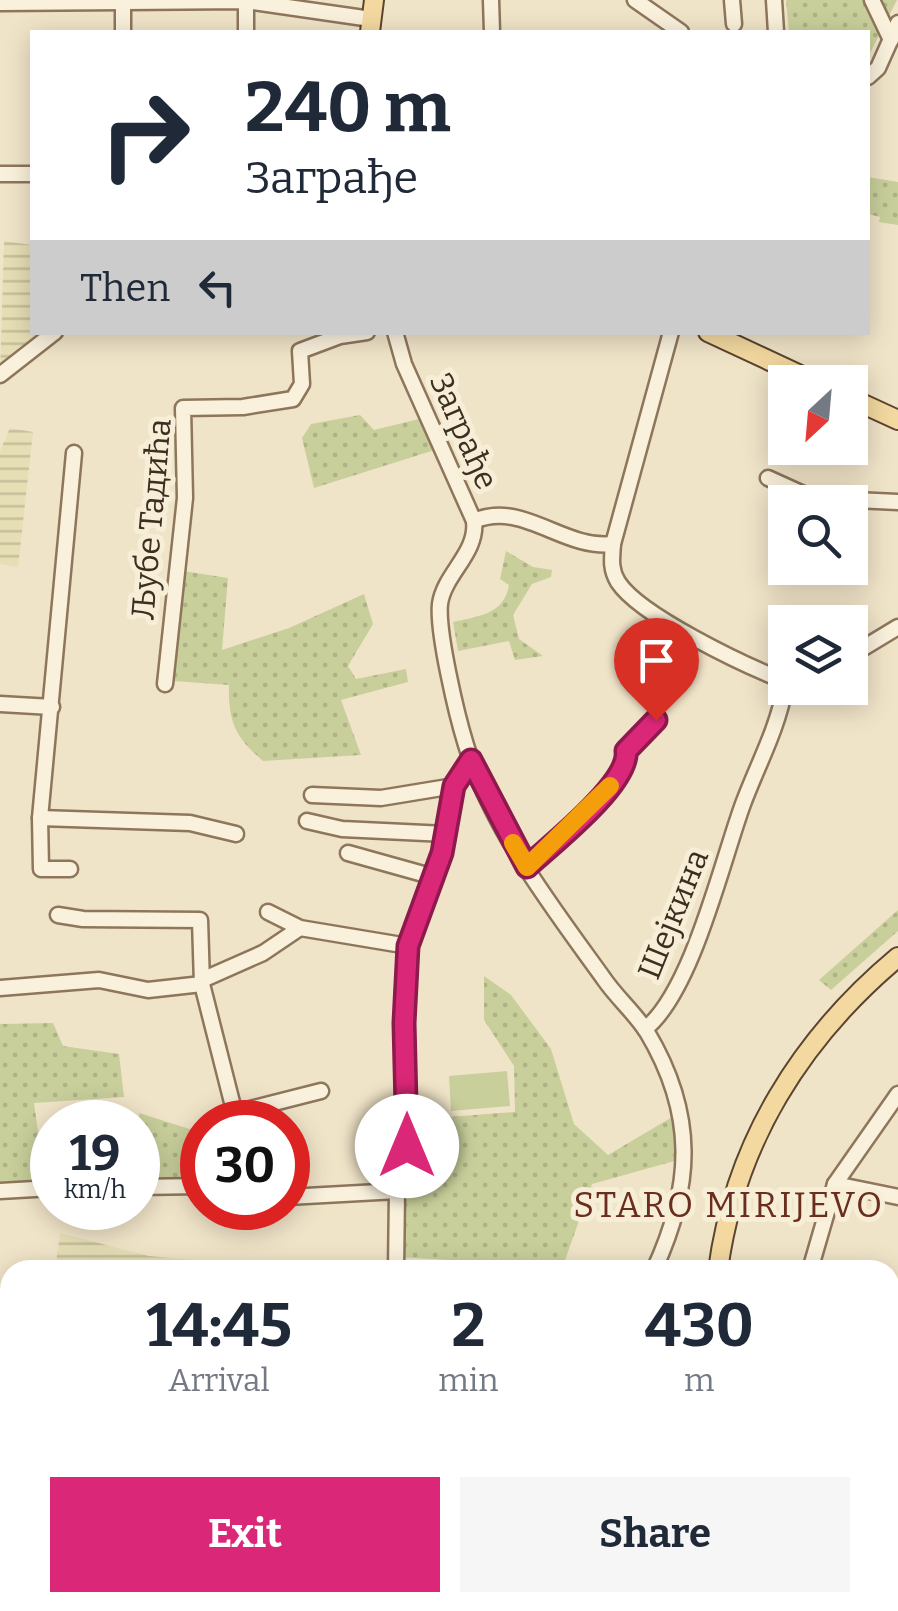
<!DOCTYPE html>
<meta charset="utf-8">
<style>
:root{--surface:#fff;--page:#f6f6f7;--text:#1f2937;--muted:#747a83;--accent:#db2777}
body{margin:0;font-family:Bitter,serif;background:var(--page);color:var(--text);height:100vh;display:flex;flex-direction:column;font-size:38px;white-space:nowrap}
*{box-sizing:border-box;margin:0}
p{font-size:32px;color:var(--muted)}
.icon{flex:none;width:55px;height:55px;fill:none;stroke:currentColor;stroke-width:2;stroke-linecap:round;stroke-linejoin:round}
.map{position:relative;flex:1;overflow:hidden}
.side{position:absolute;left:0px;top:1260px;width:900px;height:352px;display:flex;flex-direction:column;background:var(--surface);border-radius:30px 30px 0 0;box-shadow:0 5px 25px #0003}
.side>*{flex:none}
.top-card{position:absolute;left:30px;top:30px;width:840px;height:305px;border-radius:0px;box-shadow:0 5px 25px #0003;background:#fff;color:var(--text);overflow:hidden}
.needle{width:65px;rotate:206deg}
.controls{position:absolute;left:768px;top:365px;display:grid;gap:20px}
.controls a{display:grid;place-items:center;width:100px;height:100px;border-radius:0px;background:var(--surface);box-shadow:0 5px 25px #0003;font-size:50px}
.speed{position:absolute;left:30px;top:1100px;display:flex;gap:20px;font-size:50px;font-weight:700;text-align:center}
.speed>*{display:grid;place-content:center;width:130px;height:130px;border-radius:50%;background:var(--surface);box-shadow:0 5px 25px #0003;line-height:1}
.speed small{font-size:25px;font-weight:400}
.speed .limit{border:15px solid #d22;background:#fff;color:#111}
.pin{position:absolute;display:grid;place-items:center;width:85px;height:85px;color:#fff;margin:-102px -42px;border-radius:50% 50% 50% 0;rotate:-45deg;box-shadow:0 0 10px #0007}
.pin .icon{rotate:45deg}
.me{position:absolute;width:110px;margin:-55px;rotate:0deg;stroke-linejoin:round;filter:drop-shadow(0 0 8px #0008)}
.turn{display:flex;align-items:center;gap:35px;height:210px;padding:0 50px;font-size:45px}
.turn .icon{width:130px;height:130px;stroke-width:2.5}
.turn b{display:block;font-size:70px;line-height:85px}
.then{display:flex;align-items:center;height:95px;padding:0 50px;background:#0003;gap:20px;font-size:38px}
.eta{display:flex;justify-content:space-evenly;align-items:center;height:170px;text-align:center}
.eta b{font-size:60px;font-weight:700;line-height:70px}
.cta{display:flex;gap:20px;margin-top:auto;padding:20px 50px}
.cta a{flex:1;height:115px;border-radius:0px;background:var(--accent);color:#fff;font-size:40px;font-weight:700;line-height:115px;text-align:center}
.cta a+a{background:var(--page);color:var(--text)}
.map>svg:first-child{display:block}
.farmland{fill:url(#farmland-rules)}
.grass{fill:url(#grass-dots)}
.pitch{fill:#c9cf9b}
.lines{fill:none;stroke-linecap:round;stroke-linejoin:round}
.minor-casing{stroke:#8d765c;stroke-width:19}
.major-casing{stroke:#5b4430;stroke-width:22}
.minor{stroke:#faf1dc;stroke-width:14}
.major{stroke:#f3d9a0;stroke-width:18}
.route-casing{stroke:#8e194d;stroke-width:25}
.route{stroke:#db2777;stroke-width:18}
.slow{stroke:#f59e0b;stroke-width:18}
.labels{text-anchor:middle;stroke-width:10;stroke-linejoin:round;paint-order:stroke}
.street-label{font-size:32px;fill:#3d2e20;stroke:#f7eed8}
.neighbourhood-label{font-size:35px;letter-spacing:2.5px;fill:#6b2e1e;stroke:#f7eed8}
</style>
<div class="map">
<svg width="898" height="1611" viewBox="0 0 898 1611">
<defs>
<pattern id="farmland-rules" width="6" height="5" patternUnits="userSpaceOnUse" patternTransform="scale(2.5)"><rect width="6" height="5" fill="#e6deb5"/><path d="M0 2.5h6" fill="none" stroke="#c6bf9b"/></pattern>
<pattern id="grass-dots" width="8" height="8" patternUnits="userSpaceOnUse" patternTransform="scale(2.5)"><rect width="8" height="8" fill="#c9cf9b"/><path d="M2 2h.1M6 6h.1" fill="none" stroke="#aeb285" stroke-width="1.8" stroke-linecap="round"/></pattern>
</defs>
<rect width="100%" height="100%" fill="#f0e4c8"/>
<g class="farmland">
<path d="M4,241L32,245V332L40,333V342L0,375Z"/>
<path d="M10,428L33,432L18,567L0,564V451Z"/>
<path d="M60,1233L149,1256L238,1264L236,1270H55Z"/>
</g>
<g class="grass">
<path d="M786,0H897L868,57V32H789Z"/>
<path d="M868,177L898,182V225L879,222L880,217L868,214Z"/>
<path d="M360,415L374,430L427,417L441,448L314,488L302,438L311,424Z"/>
<path d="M506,551L533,567L552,570L551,577L532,584L513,615L519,639L543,656L515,660L509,641L458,651L453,622C478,616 504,615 509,585L500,579Z"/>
<path d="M183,571L228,578L222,650L289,628L364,594L373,624L348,666L356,679L406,669L408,682L341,700L361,755L263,761C235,737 228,721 229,685L173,681Z"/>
<path d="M898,910V931L831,990L819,980Z"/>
<path d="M484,976L511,995L551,1049L574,1124L608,1155L679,1113L685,1158L592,1184L563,1266L396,1257L402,1168L449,1159L448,1117L515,1112L514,1066L484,1020Z"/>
<path d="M53,1023L63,1046L119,1054L124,1097L34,1103L46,1188L0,1191V1024Z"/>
<path d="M139,1113L202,1133V1186H144Z"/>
<path d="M325,1263V1270H236L238,1264Z"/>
<path d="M0,1502L10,1514V1602L20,1603L11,1611H0Z"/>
</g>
<path class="pitch" d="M507,1071L510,1106L451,1111L449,1076Z"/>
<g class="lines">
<g class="minor-casing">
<g id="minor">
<path d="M491,0L492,32"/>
<path d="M635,0L681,32"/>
<path d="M732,0L734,24"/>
<path d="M774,0L776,32"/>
<path d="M872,0L891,40"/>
<path d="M0,3L246,1L371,19"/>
<path d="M123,32V0"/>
<path d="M246,32V1"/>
<path d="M868,77L878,68L898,23"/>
<path d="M0,174H32"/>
<path d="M395,332L404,364L474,521C478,553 444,574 440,604C437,632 457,716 466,745C492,830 553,908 604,979C617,998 635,1013 647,1032C696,1114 693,1186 654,1270"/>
<path d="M671,332L613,544C612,558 610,569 618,582C640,616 746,666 785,681"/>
<path d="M0,375L55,332"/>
<path d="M768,478L812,498L898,502"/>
<path d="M474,521C523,500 563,550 613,544"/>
<path d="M850,656L898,627"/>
<path d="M165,684L185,498L183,408L243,407L293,399L302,384L300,351L340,336L367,332"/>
<path d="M0,704L52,707"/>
<path d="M312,795L381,798L454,786"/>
<path d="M40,818L190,823L236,834"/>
<path d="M307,821L342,829L446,834"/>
<path d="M348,853L434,877"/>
<path d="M527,867C551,845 630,783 626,751L656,720"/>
<path d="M70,869H41L40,818L74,453"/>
<path d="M268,912L300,928L408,946"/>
<path d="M58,915L83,919L200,920L202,984L237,1122"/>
<path d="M202,980L263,953L300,928"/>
<path d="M0,988L99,980L148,990L202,984"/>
<path d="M645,1029C692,992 722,861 743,804C758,764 777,730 785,688"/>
<path d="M234,1113L321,1091"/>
<path d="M835,1184L898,1197"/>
<path d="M138,1187L202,1186"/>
<path d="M0,1191L52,1188"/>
<path d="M288,1197L397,1191"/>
<path d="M396,1270L397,1191L407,1130L404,1023L408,946L442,853L454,786L471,759"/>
<path d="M810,1270L835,1184L898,1094"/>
<path d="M890,1357L898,1355"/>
<path d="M0,1414L10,1420"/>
<path d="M890,1463L898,1479"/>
<path d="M186,1602L187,1611"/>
<path d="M277,1602L278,1611"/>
<path d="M129,1611L140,1602"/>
<path d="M440,1611L442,1602"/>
<path d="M528,1611L532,1602"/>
<path d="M790,1611L791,1602"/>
</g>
</g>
<g class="major-casing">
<g id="major">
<path d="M370,32L374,0"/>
<path d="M708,332L815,382"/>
<path d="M850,398L898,420"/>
<path d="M718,1270C735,1143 801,1038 898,957"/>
<path d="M637,1611L639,1602"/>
</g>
</g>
<use href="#minor" class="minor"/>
<use href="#major" class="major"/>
</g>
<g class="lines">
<g class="route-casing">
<path id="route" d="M407,1146L404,1023L408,946L442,853L454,786L471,760L527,867C551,845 630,783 626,751L656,720"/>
</g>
<use href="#route" class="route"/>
<path class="slow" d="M513,843L527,867L610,786"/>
</g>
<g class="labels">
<g class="street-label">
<text transform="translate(464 431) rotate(66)" y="11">Заграђе</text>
<text transform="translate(151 519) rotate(-85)" y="11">Љубе Тадића</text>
<text transform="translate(673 914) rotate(-68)" y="11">Шејкина</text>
</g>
<g class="neighbourhood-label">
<text x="729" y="1217">STARO MIRIJEVO</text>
</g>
</g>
</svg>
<div class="controls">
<a><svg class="needle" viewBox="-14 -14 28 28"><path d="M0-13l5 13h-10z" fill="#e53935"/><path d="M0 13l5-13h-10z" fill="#747a83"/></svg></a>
<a><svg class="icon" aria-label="search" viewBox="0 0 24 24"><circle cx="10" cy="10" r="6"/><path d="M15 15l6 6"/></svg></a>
<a><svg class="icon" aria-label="layers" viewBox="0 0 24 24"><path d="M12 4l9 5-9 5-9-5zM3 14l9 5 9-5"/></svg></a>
</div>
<div class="speed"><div>19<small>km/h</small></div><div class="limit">30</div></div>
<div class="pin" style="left:656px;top:720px;background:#d93025"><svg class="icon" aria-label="arrive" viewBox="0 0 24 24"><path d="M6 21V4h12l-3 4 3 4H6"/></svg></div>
<svg class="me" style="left:407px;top:1146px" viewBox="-20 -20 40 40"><circle r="19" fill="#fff"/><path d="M0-13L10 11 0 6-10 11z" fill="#db2777"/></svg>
<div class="top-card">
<div class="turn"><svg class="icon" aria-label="right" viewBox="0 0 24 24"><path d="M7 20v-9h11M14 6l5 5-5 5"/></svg><div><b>240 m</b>Заграђе</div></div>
<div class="then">Then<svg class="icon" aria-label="left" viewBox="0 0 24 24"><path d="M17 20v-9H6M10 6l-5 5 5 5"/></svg></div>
</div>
<section class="side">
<div class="eta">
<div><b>14:45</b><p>Arrival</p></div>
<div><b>2</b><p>min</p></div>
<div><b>430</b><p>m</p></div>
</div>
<div class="cta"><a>Exit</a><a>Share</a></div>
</section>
</div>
